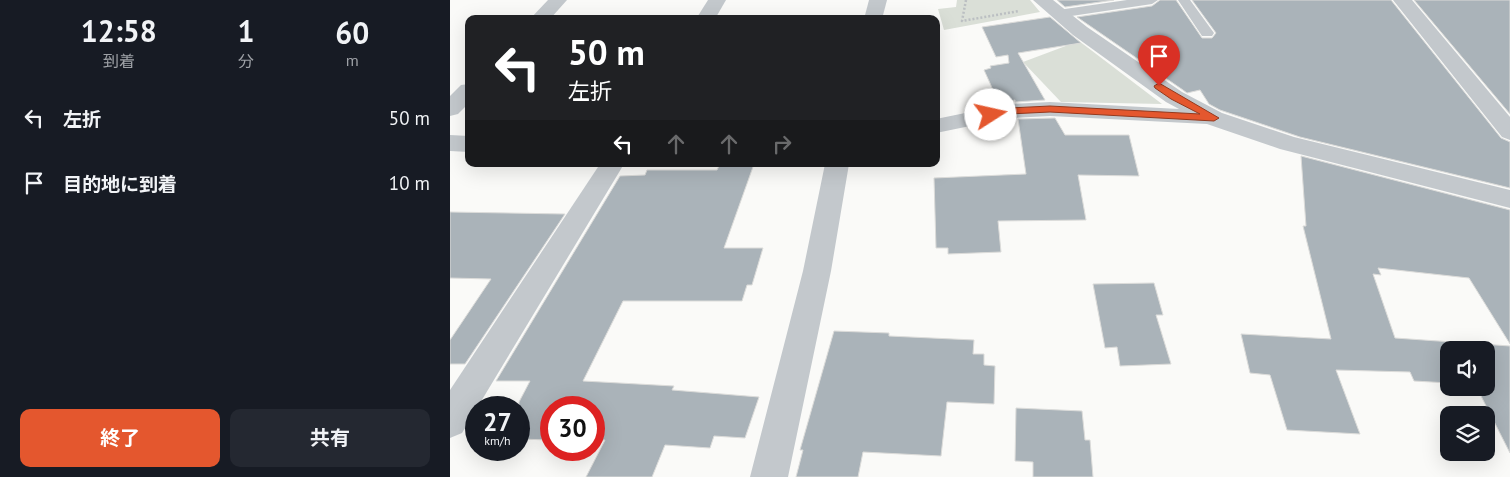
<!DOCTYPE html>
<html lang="ja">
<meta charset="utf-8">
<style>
:root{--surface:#171b24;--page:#242831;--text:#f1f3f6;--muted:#9ea1a6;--accent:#e4572e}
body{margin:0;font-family:"PT Sans","Noto Sans JP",sans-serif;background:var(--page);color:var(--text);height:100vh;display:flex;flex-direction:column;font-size:19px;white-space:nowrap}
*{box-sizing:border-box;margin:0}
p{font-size:16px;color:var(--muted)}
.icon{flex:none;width:28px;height:28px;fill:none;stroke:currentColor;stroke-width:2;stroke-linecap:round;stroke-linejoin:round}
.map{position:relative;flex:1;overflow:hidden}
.panel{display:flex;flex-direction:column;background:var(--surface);width:450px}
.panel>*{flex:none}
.hud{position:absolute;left:15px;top:15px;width:475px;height:152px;border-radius:10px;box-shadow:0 5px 20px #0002;background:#202124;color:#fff;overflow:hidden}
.fabs{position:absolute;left:990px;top:341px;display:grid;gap:10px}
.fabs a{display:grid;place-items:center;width:55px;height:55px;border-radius:10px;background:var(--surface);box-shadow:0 5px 20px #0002;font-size:25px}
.speed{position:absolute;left:15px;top:396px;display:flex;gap:10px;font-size:25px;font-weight:700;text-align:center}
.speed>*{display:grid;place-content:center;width:65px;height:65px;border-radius:50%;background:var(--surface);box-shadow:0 5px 20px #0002;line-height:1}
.speed small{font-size:12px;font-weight:400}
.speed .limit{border:8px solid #d22;background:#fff;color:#111}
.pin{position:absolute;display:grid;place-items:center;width:42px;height:42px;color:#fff;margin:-51px -21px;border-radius:50% 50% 50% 0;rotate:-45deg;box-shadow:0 0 5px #0007}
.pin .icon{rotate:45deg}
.me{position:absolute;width:55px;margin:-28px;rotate:80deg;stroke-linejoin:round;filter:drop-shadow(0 0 4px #0008)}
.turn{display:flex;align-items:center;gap:18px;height:105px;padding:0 20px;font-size:22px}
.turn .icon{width:65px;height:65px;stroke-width:2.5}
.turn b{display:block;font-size:35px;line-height:42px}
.lanes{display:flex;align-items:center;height:48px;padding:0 20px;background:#0003;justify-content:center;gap:25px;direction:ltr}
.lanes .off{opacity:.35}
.eta{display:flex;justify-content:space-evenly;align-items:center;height:85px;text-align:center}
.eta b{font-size:30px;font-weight:700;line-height:35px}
.action{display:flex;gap:10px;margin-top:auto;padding:10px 20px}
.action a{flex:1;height:58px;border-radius:10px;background:var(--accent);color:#fff;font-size:20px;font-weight:700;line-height:58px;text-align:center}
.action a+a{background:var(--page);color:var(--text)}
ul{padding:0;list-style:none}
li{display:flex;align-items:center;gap:15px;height:65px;padding:0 20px}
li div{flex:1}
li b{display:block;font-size:19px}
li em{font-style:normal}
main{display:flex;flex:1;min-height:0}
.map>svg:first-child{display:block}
.green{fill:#dadfd7}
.building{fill:#aab3b9;stroke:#dcdcda}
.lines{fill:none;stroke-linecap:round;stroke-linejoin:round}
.path{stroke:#bbbfc2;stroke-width:2.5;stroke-dasharray:2 2;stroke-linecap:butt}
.lane{fill:#c3c8cc;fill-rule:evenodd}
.street{fill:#c3c8cc;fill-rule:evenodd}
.route{fill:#e4572e;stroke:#94391e}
</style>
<main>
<section class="panel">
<div class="eta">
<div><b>12:58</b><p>到着</p></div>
<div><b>1</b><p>分</p></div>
<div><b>60</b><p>m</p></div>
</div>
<ul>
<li><svg class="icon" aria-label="left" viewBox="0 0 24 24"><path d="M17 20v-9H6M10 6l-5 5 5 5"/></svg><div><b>左折</b></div><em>50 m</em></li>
<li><svg class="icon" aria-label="arrive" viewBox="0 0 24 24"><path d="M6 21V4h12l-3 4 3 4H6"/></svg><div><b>目的地に到着</b></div><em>10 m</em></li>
</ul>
<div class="action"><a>終了</a><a>共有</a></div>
</section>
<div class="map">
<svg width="1060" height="477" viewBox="0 0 1060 477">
<rect width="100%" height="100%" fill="#fafaf8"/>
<g class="green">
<path d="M507,0H580L590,12L494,30L488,9L506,7Z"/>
<path d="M629,41L712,104L611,102L573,62Z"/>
</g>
<g class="building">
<path d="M607,0H664L615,7Z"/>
<path d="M710,0H726L752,38H762L766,33L742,0H941L1051,138L1060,142V188L850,137L770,110L759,104L750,90L737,93L733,90L627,17L702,6Z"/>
<path d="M964,0H1060V114Z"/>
<path d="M600,17L631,43L568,53L595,100L565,102V100L549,103L534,70L541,68L540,66L559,63L558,55L546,57L532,27Z"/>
<path d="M605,118L615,135H679L689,176L628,175L636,220L548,221L551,252L498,254V248H486L484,178L576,174L568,119Z"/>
<path d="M851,156L1060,210V344L1019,278L928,268L931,275L923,274L945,338L1060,346V453L1027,388H1036V350H999V383L964,381L960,372L886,370L910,434L837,430L820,375L800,373L791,334L881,339L853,226H856Z"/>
<path d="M270,164H304L274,248H313L302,285H297L292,301H173L133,381L224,386L222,390L309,397L295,438L264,436L260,448L215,445L202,477H136L155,440H144V408H101V440L69,439V402L80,381H46L170,176L195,175L197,170H267Z"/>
<path d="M0,212L115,214L15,364H0V340L41,279L0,278Z"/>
<path d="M704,283L713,315H706L721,364L670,366L667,347L655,348L643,284Z"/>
<path d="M384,331L439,333V336L524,340L523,354H534V365L545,366L544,404L497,402L491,456L413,452L408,477H346L353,450H350Z"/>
<path d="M566,408L632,411L635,440H640L643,477H583V462L565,461Z"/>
</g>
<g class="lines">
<path class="path" d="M516,0L512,21L569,11"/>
<g class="lane">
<path d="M677,0H708L702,4L608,18L602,14L608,10Z"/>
<path d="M728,0H740L764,33L762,36H752Z"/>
</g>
<g class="street">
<path d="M98,0H117L100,19H80Z"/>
<path d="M258,0H276L265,19H246Z"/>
<path d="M419,0H437L432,19H414Z"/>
<path d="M583,0H603L637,27L732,92L772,113L844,137L1060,190V208L830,149L757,124L600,116L559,118L486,133V119L559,104L600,102L729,109L716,102L623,35Z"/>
<path d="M943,0H962L1060,117V140L1052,137Z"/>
<path d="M19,84V103L8,114L0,116V96L11,85Z"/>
<path d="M0,135L19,136V152L0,151Z"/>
<path d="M150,164H174L12,433L0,438V390Z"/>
<path d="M375,164H399L381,271L338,477H300L353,271Z"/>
</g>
</g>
<path class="route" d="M709,83L769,118L764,121L600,112L559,114L541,118L536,115L537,113L559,108L600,106L750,114L721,99L705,88L704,86Z"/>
</svg>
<div class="fabs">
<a><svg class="icon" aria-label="sound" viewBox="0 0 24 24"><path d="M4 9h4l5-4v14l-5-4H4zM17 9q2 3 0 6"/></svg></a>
<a><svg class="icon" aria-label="layers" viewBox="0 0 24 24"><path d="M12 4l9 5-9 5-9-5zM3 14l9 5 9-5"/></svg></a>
</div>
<div class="speed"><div>27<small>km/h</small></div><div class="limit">30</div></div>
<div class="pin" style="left:709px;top:86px;background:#d93025"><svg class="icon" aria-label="arrive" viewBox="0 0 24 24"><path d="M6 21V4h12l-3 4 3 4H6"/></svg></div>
<svg class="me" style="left:541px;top:115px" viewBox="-20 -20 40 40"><circle r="19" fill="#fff"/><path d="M0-13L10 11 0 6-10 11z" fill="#e4572e"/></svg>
<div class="hud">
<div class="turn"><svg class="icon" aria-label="left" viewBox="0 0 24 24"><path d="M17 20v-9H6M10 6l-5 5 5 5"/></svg><div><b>50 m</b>左折</div></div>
<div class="lanes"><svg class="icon" aria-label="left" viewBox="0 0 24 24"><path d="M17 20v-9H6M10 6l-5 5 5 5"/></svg><svg class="icon off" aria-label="ahead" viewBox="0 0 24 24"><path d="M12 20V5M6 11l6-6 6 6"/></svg><svg class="icon off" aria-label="ahead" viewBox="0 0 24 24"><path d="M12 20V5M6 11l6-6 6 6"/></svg><svg class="icon off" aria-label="right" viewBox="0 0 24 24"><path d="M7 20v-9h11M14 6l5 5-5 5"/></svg></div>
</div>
</div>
</main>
